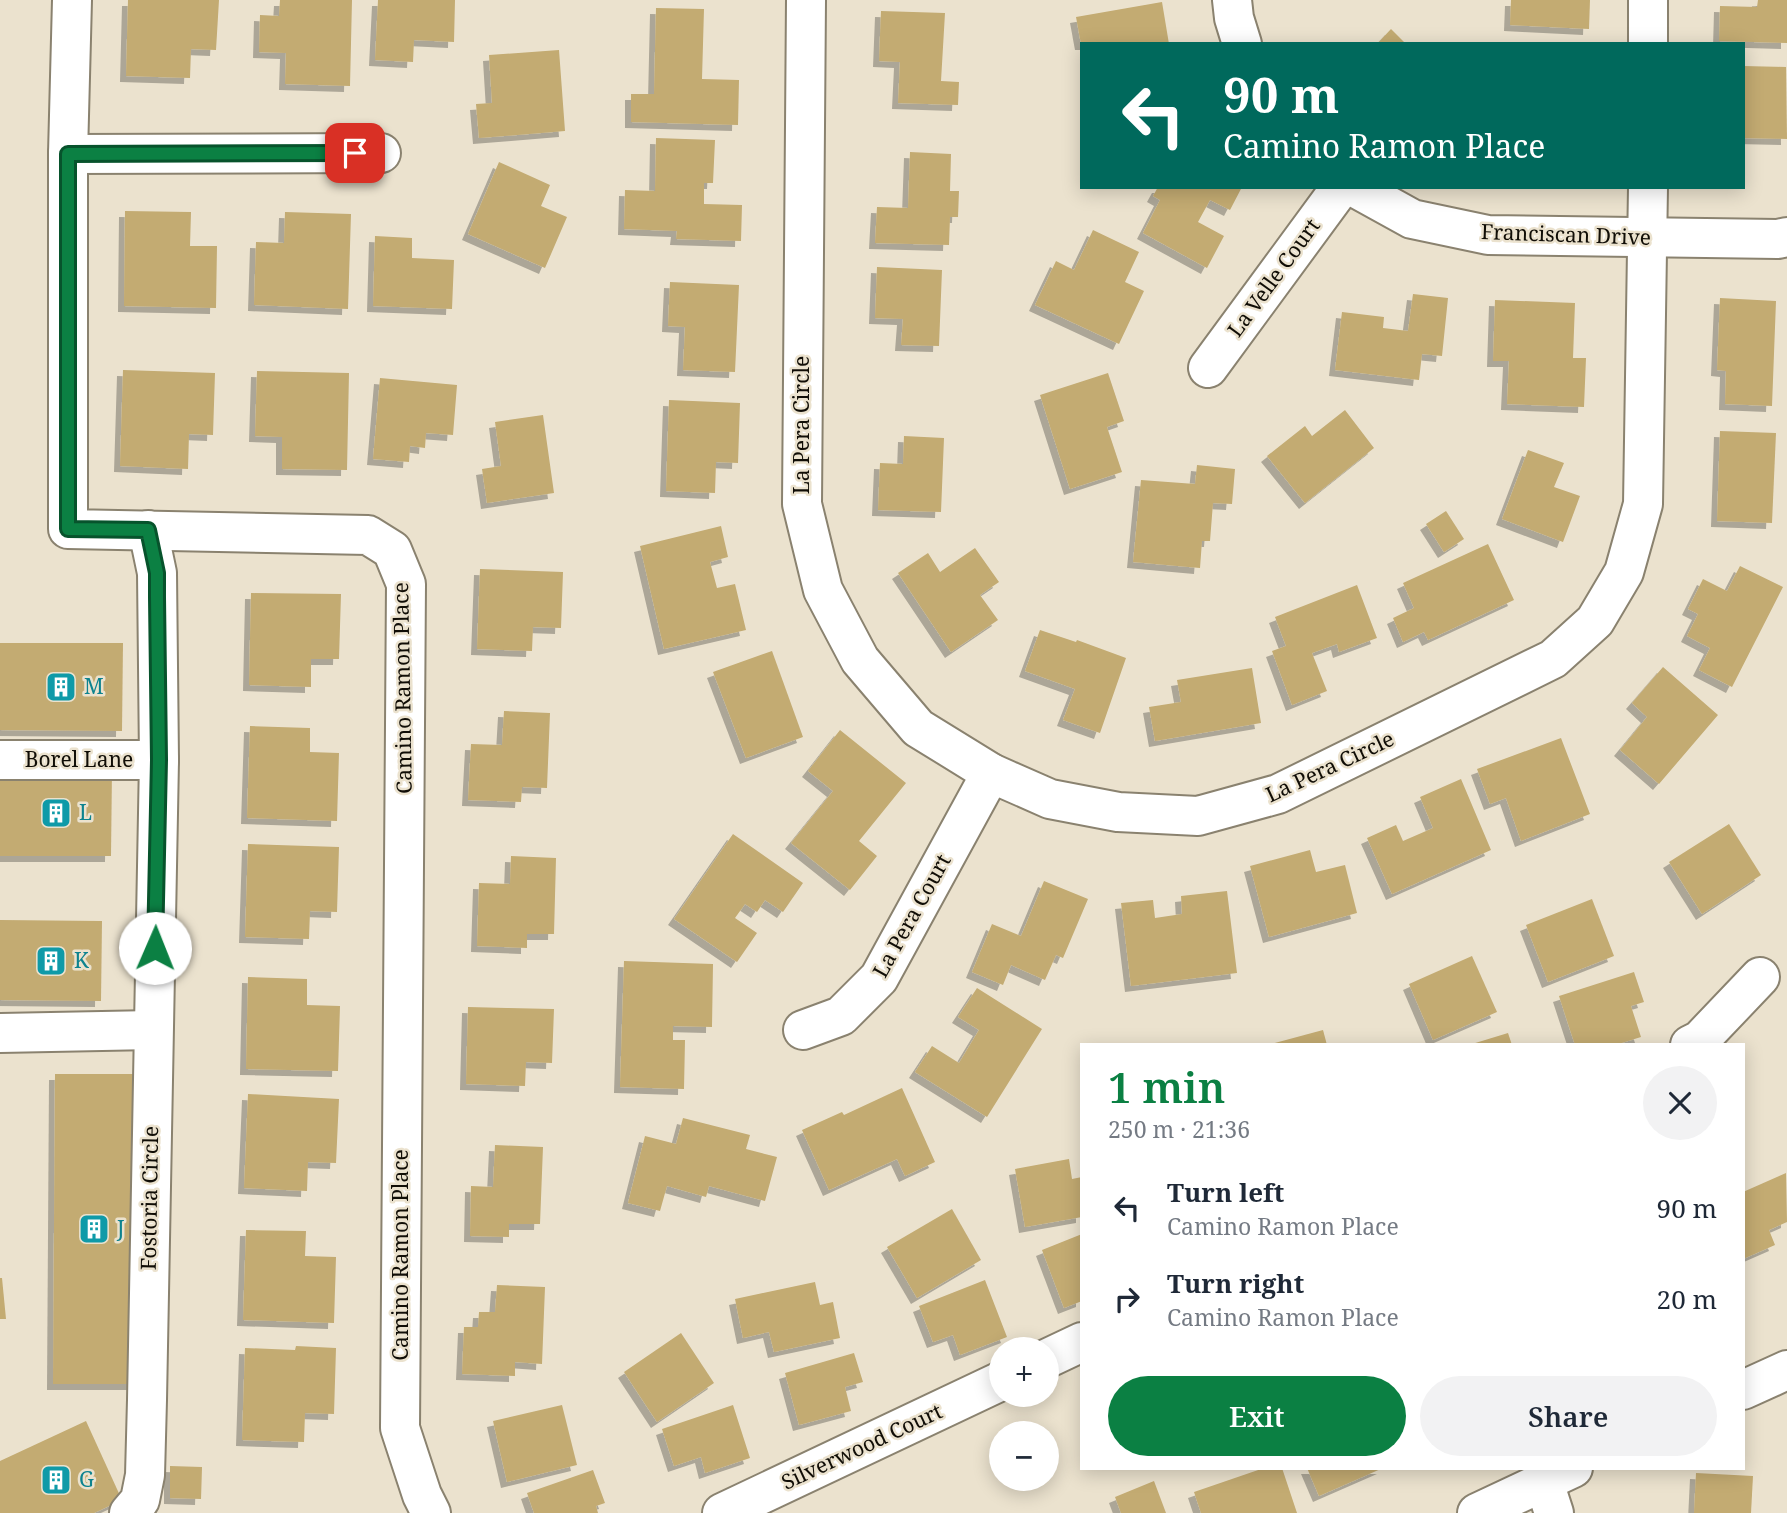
<!DOCTYPE html>
<meta charset="utf-8">
<style>
:root{--surface:#fff;--page:#f2f2f3;--text:#1f2937;--muted:#747a83;--accent:#0b8043}
body{margin:0;font-family:"Noto Serif",serif;background:var(--page);color:var(--text);height:100vh;display:flex;flex-direction:column;font-size:26px;white-space:nowrap}
*{box-sizing:border-box;margin:0}
p{font-size:23px;color:var(--muted)}
.icon{flex:none;width:38px;height:38px;fill:none;stroke:currentColor;stroke-width:2;stroke-linecap:round;stroke-linejoin:round}
.map{position:relative;flex:1;overflow:hidden}
.details{position:absolute;left:1080px;top:1043px;width:665px;height:427px;display:flex;flex-direction:column;background:var(--surface);border-radius:0px;box-shadow:0 4px 18px #0003}
.details>*{flex:none}
.guide{position:absolute;left:1080px;top:42px;width:665px;height:147px;border-radius:0px;box-shadow:0 4px 18px #0003;background:#00695c;color:#fff;overflow:hidden}
.controls{position:absolute;left:989px;top:1337px;display:grid;gap:14px}
.controls a{display:grid;place-items:center;width:70px;height:70px;border-radius:50%;background:var(--surface);box-shadow:0 4px 18px #0003;font-size:35px}
.pin{position:absolute;display:grid;place-items:center;width:60px;height:60px;color:#fff;margin:-30px;border-radius:14px;box-shadow:0 4px 10px #0006}
.me{position:absolute;width:77px;margin:-38px;rotate:1deg;stroke-linejoin:round;filter:drop-shadow(0 0 5px #0008)}
.turn{display:flex;align-items:center;gap:24px;height:147px;padding:0 28px;font-size:32px}
.turn .icon{width:91px;height:91px;stroke-width:2.5}
.turn b{display:block;font-size:49px;line-height:60px}
.round{display:grid;place-items:center;flex:none;width:74px;height:74px;border-radius:37px;background:var(--page)}
.headline{display:flex;align-items:center;justify-content:space-between;height:119px;padding:0 28px}
h1{font-size:42px;font-weight:600;line-height:52px;color:var(--accent)}
.primary-button{display:flex;gap:14px;margin-top:auto;padding:14px 28px}
.primary-button a{flex:1;height:80px;border-radius:42px;background:var(--accent);color:#fff;font-size:28px;font-weight:600;line-height:80px;text-align:center}
.primary-button a+a{background:var(--page);color:var(--text)}
ul{padding:0;list-style:none}
li{display:flex;align-items:center;gap:21px;height:91px;padding:0 28px}
li div{flex:1}
li b{display:block;font-size:26px}
li em{font-style:normal}
.map>svg:first-child{display:block}
.building{fill:#c3ab72;filter:url(#shadow)}
.lines{fill:none;stroke-linecap:round;stroke-linejoin:round}
.minor-casing{stroke:#8a826f;stroke-width:42}
.minor{stroke:#fff;stroke-width:38}
.route-casing{stroke:#07532c;stroke-width:18}
.route{stroke:#0b8043;stroke-width:12}
.labels{text-anchor:middle;stroke-width:5;stroke-linejoin:round;paint-order:stroke}
.street-label{font-size:21px;fill:#100d06;stroke:#ebe2ce}
.culture-label{font-size:21px;fill:#0d838f;stroke:#ebe2ce;text-anchor:start}
</style>
<div class="map">
<svg width="1787" height="1513" viewBox="0 0 1787 1513">
<defs>
<filter id="shadow"><feDropShadow dx="-6" dy="6" stdDeviation="0" flood-color="#0004"/></filter>
</defs>
<rect width="100%" height="100%" fill="#ebe2ce"/>
<g class="building">
<path d="M128,0H219L216,50L191,49L190,78L126,76Z"/>
<path d="M280,0H352L350,86L285,84L286,53L259,52L260,15L279,16Z"/>
<path d="M378,0H455L454,42L414,40L413,62L375,60Z"/>
<path d="M1511,0H1590L1589,29L1510,25Z"/>
<path d="M1758,0H1787V43L1719,41L1720,6L1757,7Z"/>
<path d="M1162,2L1169,44H1081L1076,17Z"/>
<path d="M656,8L704,9L702,79L739,80L738,125L631,122V94H654Z"/>
<path d="M881,11L945,13L941,81L959,82L958,105L898,103L900,62L879,61Z"/>
<path d="M1391,29L1406,44H1377Z"/>
<path d="M559,50L565,131L479,138L476,104L492,103L489,55Z"/>
<path d="M1743,66L1786,67L1787,139L1743,138Z"/>
<path d="M656,138L715,140L713,183H704V204L742,205L741,241L676,239L677,231L624,229L625,190L655,191Z"/>
<path d="M910,152L951,154L950,191H959L958,217H950L949,245L875,243L877,207L908,208Z"/>
<path d="M499,162L550,185L541,206L567,217L545,268L468,234Z"/>
<path d="M1158,187H1242L1230,210L1210,200L1198,222L1224,236L1207,268L1143,233L1160,200L1153,196Z"/>
<path d="M125,211L191,212L190,246H217L216,308L124,306Z"/>
<path d="M285,212L351,214L348,309L254,305L256,242L284,243Z"/>
<path d="M1093,230L1139,252L1125,282L1144,291L1119,344L1035,305L1056,261L1074,270Z"/>
<path d="M375,236L412,238V258L454,260L452,309L373,306Z"/>
<path d="M877,267L942,270L939,346L901,345L903,319L875,318Z"/>
<path d="M670,282L739,285L735,372L683,370L685,327L668,326Z"/>
<path d="M1413,294L1448,298L1442,356L1422,354L1419,380L1335,370L1342,312L1384,317L1383,328L1408,331Z"/>
<path d="M1720,298L1776,301L1772,406L1725,404L1726,371L1717,370Z"/>
<path d="M1495,300L1575,303L1573,358H1586L1584,407L1507,404L1509,361H1493Z"/>
<path d="M123,370L215,373L213,435L189,434L188,469L120,466Z"/>
<path d="M257,371L349,373L347,470L282,469V437L255,436Z"/>
<path d="M1108,373L1124,421L1107,427L1122,472L1070,489L1040,395Z"/>
<path d="M380,378L457,385L453,435L426,433L425,448L410,446L409,462L373,459Z"/>
<path d="M669,400L740,403L738,463L716,462L715,493L666,491Z"/>
<path d="M1345,410L1374,448L1305,503L1267,456L1305,426L1312,436Z"/>
<path d="M543,415L554,493L487,503L482,469L501,466L495,422Z"/>
<path d="M1720,431L1776,433L1772,523L1717,521Z"/>
<path d="M904,436L944,438L941,512L878,510L880,463L903,464Z"/>
<path d="M1528,450L1564,463L1554,487L1580,496L1563,542L1502,519Z"/>
<path d="M1197,465L1235,469L1232,504L1213,503L1210,541H1202L1200,568L1133,562L1141,480L1195,484Z"/>
<path d="M1446,511L1464,539L1444,552L1426,524Z"/>
<path d="M721,526L728,557L710,562L717,588L735,584L746,630L664,649L640,546Z"/>
<path d="M1488,544L1514,600L1428,640L1424,632L1403,642L1393,618L1414,608L1403,583Z"/>
<path d="M975,548L999,582L980,595L998,620L951,652L898,573L928,553L940,572Z"/>
<path d="M1740,566L1783,587L1732,687L1699,670L1710,648L1687,636L1698,614L1688,609L1703,579L1727,591Z"/>
<path d="M480,569L563,572L561,628L533,627L532,651L477,649Z"/>
<path d="M1357,585L1377,638L1339,652L1337,644L1312,653L1327,691L1292,705L1272,651L1286,646L1275,617Z"/>
<path d="M251,593L341,594L339,659H311V687L249,685Z"/>
<path d="M1040,630L1076,642L1077,640L1126,658L1100,733L1063,720L1075,689L1025,671Z"/>
<path d="M0,643H123L122,731L0,730Z"/>
<path d="M772,651L803,737L746,758L713,672Z"/>
<path d="M1663,667L1718,715L1659,784L1620,750L1647,717L1632,703Z"/>
<path d="M1252,668L1261,723L1155,741L1149,707L1181,702L1177,680Z"/>
<path d="M504,711L550,713L547,788L522,787L521,802L468,800L471,744L502,745Z"/>
<path d="M250,726L310,728V752L339,753L337,821L247,818Z"/>
<path d="M840,730L906,783L859,841L877,856L850,890L791,843L833,791L808,771Z"/>
<path d="M1561,738L1590,814L1521,841L1506,798L1490,804L1477,769Z"/>
<path d="M0,769H112L111,856H0Z"/>
<path d="M1461,779L1491,850L1392,894L1367,838L1396,825L1403,841L1433,828L1420,797Z"/>
<path d="M1729,824L1761,875L1702,914L1669,862Z"/>
<path d="M733,834L803,883L783,912L765,900L757,912L745,904L735,918L757,933L737,962L674,919Z"/>
<path d="M248,844L339,847L337,912L310,911L309,939L245,937Z"/>
<path d="M1310,850L1316,872L1345,865L1357,913L1269,937L1250,866Z"/>
<path d="M511,856L556,858L554,934H527V948L477,946L479,883L510,884Z"/>
<path d="M1044,881L1088,899L1063,958L1056,955L1045,980L1011,965L1003,985L972,972L992,924L1021,936Z"/>
<path d="M1227,891L1237,973L1131,986L1121,903L1153,900L1155,918L1182,914L1181,896Z"/>
<path d="M1592,899L1614,956L1548,982L1526,925Z"/>
<path d="M0,920L102,921L101,1001L0,1000Z"/>
<path d="M1472,956L1497,1012L1433,1040L1409,984Z"/>
<path d="M624,961L713,964L712,1027L673,1026V1040H685L684,1089L620,1087Z"/>
<path d="M1634,972L1644,1002L1631,1006L1641,1037L1615,1045H1575L1559,996Z"/>
<path d="M248,977L307,979V1005L340,1006L338,1071L246,1069Z"/>
<path d="M977,988L1042,1029L987,1117L915,1072L932,1046L959,1063L979,1030L958,1017Z"/>
<path d="M468,1007L554,1009L552,1063L526,1062L525,1086L466,1084Z"/>
<path d="M1323,1030L1327,1045H1271V1044Z"/>
<path d="M1508,1033L1512,1045H1472V1044Z"/>
<path d="M55,1074H135L133,1384H53Z"/>
<path d="M902,1088L935,1162L905,1176L897,1159L829,1190L802,1130L842,1112L844,1115Z"/>
<path d="M248,1094L339,1099L336,1163L308,1162L307,1191L244,1188Z"/>
<path d="M683,1118L750,1135L746,1149L777,1157L765,1201L709,1186L706,1197L667,1186L660,1211L628,1203L645,1136L676,1144Z"/>
<path d="M495,1145L543,1147L540,1224H509V1237L470,1236L471,1186L493,1187Z"/>
<path d="M1069,1159L1072,1179L1082,1177V1217L1025,1227L1015,1169Z"/>
<path d="M1786,1173L1787,1222L1769,1230L1775,1245L1743,1259V1192Z"/>
<path d="M952,1209L981,1260L917,1298L887,1247Z"/>
<path d="M246,1230L306,1231L305,1256L336,1257L334,1323L243,1320Z"/>
<path d="M1082,1234V1301L1064,1308L1042,1250Z"/>
<path d="M0,1278H2L6,1319H0Z"/>
<path d="M985,1280L1007,1337L960,1355L953,1335L933,1342L919,1306Z"/>
<path d="M815,1282L820,1305L833,1302L840,1338L774,1352L769,1332L743,1338L735,1299Z"/>
<path d="M497,1285L545,1287L542,1364L515,1362V1376L462,1374L464,1327H478L479,1312H495Z"/>
<path d="M681,1333L714,1383L657,1422L624,1372Z"/>
<path d="M296,1346L336,1348L334,1414L305,1413L304,1442L242,1440L245,1348L295,1350Z"/>
<path d="M854,1353L863,1382L845,1387L851,1411L799,1425L785,1373Z"/>
<path d="M562,1405L577,1465L507,1482L493,1421Z"/>
<path d="M733,1405L750,1458L705,1473L701,1457L674,1466L662,1429Z"/>
<path d="M86,1421L122,1500L94,1513H0V1461Z"/>
<path d="M170,1466L202,1467L201,1499L170,1498Z"/>
<path d="M1264,1468H1282L1297,1513H1201L1194,1492Z"/>
<path d="M1307,1468H1383L1319,1496Z"/>
<path d="M593,1470L605,1503L596,1506L598,1513H534L527,1493Z"/>
<path d="M1696,1473L1753,1476L1751,1513H1694Z"/>
<path d="M1154,1481L1166,1513H1121L1115,1497Z"/>
</g>
<g class="lines">
<g class="minor-casing">
<g id="minor">
<path d="M72,0L68,154V529L368,535L392,550L406,584L400,1428L422,1495L431,1513"/>
<path d="M806,0L802,504L823,590L860,660L918,728L991,773L1050,799L1118,812L1198,816L1278,794L1553,659L1595,621L1624,572L1643,504L1648,187"/>
<path d="M1232,0L1234,18L1242,44"/>
<path d="M1648,44V0"/>
<path d="M68,154L381,153"/>
<path d="M1354,187L1412,219L1488,235L1778,239L1787,237"/>
<path d="M1208,368L1341,187"/>
<path d="M0,760H159"/>
<path d="M803,1030L841,1016L879,978L991,773"/>
<path d="M0,1033L153,1030"/>
<path d="M1690,1045L1700,1040L1760,977"/>
<path d="M1046,1359L1082,1342"/>
<path d="M1743,1390L1787,1370"/>
<path d="M1544,1482L1554,1513"/>
<path d="M129,1513L140,1500L145,1475L147,1400L159,760L157,573L148,530"/>
<path d="M722,1513L1001,1381"/>
<path d="M1477,1513L1573,1468"/>
</g>
</g>
<use href="#minor" class="minor"/>
</g>
<g class="lines">
<g class="route-casing">
<path id="route" d="M155,948L159,760L157,597V573L148,530L68,529V154L355,153"/>
</g>
<use href="#route" class="route"/>
</g>
<defs>
<g id="building-square" transform="scale(1.575)"><rect x="-9" y="-9" width="18" height="18" rx="4" fill="#0f9aa8" stroke="#ebe2ce"/><path d="M-4-6H4V6H1V3H-1V6H-4ZM-2.5-4.3h1.7v1.8h-1.7ZM.8-4.3h1.7v1.8H.8ZM-2.5-1h1.7V.8h-1.7ZM.8-1h1.7V.8H.8Z" fill="#fff"/></g>
</defs>
<g fill-rule="evenodd">
<use href="#building-square" x="61" y="687"/>
<use href="#building-square" x="56" y="813"/>
<use href="#building-square" x="51" y="961"/>
<use href="#building-square" x="94" y="1229"/>
<use href="#building-square" x="56" y="1480"/>
</g>
<g class="labels">
<g class="street-label">
<text transform="translate(1566 235) rotate(2)" y="7">Franciscan Drive</text>
<text transform="translate(1274 278) rotate(-54)" y="7">La Velle Court</text>
<text transform="translate(802 425) rotate(-90)" y="7">La Pera Circle</text>
<text transform="translate(403 688) rotate(-91)" y="7">Camino Ramon Place</text>
<text x="79" y="767">Borel Lane</text>
<text transform="translate(1330 767) rotate(-25)" y="7">La Pera Circle</text>
<text transform="translate(912 916) rotate(-61)" y="7">La Pera Court</text>
<text transform="translate(150 1198) rotate(-89)" y="7">Fostoria Circle</text>
<text transform="translate(401 1255) rotate(-90)" y="7">Camino Ramon Place</text>
<text transform="translate(862 1447) rotate(-25)" y="7">Silverwood Court</text>
</g>
<g class="culture-label">
<text x="84" y="694">M</text>
<text x="79" y="820">L</text>
<text x="74" y="968">K</text>
<text x="117" y="1236">J</text>
<text x="79" y="1487">G</text>
</g>
</g>
</svg>
<div class="controls">
<a>+</a>
<a>−</a>
</div>
<div class="pin" style="left:355px;top:153px;background:#d93025"><svg class="icon" aria-label="arrive" viewBox="0 0 24 24"><path d="M6 21V4h12l-3 4 3 4H6"/></svg></div>
<svg class="me" style="left:155px;top:948px" viewBox="-20 -20 40 40"><circle r="19" fill="#fff"/><path d="M0-13L10 11 0 6-10 11z" fill="#0b8043"/></svg>
<div class="guide">
<div class="turn"><svg class="icon" aria-label="left" viewBox="0 0 24 24"><path d="M17 20v-9H6M10 6l-5 5 5 5"/></svg><div><b>90 m</b>Camino Ramon Place</div></div>
</div>
<section class="details">
<div class="headline"><div><h1>1 min</h1><p>250 m · 21:36</p></div><a class="round"><svg class="icon" aria-label="close" viewBox="0 0 24 24"><path d="M6 6l12 12M18 6L6 18"/></svg></a></div>
<ul>
<li><svg class="icon" aria-label="left" viewBox="0 0 24 24"><path d="M17 20v-9H6M10 6l-5 5 5 5"/></svg><div><b>Turn left</b><p>Camino Ramon Place</p></div><em>90 m</em></li>
<li><svg class="icon" aria-label="right" viewBox="0 0 24 24"><path d="M7 20v-9h11M14 6l5 5-5 5"/></svg><div><b>Turn right</b><p>Camino Ramon Place</p></div><em>20 m</em></li>
</ul>
<div class="primary-button"><a>Exit</a><a>Share</a></div>
</section>
</div>
